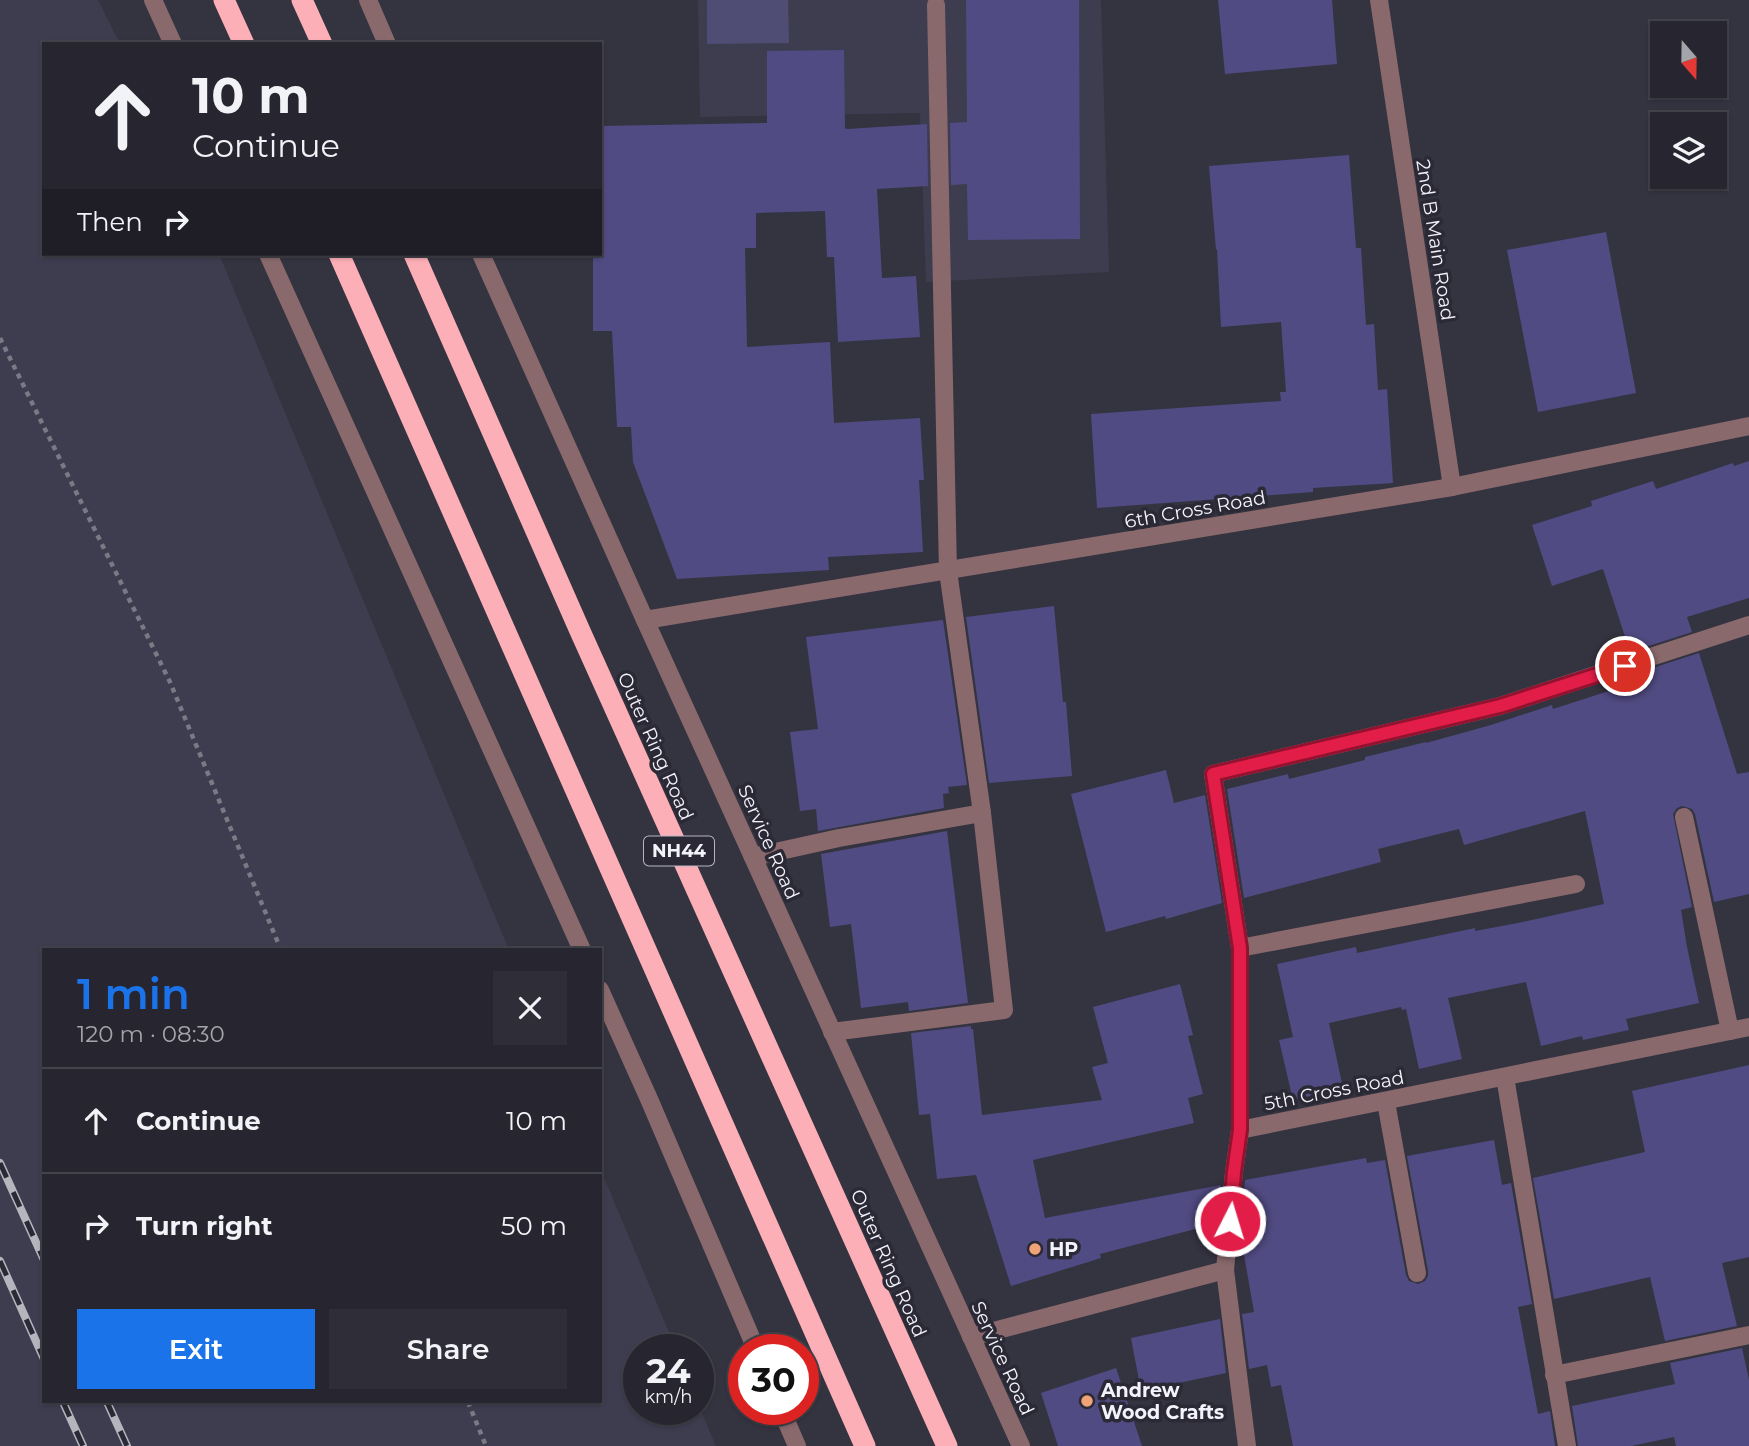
<!DOCTYPE html>
<meta charset="utf-8">
<style>
:root{--surface:#272630;--page:#2f2e38;--text:#f1f3f6;--muted:#a4a5ab;--line:#43434c;--accent:#1a73e8}
body{margin:0;font-family:Montserrat,sans-serif;background:var(--page);color:var(--text);height:100vh;display:flex;flex-direction:column;font-size:26px;white-space:nowrap}
*{box-sizing:border-box;margin:0}
p{font-size:23px;color:var(--muted)}
.icon{flex:none;width:38px;height:38px;fill:none;stroke:currentColor;stroke-width:2;stroke-linecap:round;stroke-linejoin:round}
.map{position:relative;flex:1;overflow:hidden}
.drawer{position:absolute;left:42px;top:948px;width:560px;height:455px;display:flex;flex-direction:column;background:var(--surface);border-radius:0px;box-shadow:0 2px 5px #0004,0 0 0 2px var(--line)}
.drawer>*{flex:none}
.top-card{position:absolute;left:42px;top:42px;width:560px;height:214px;border-radius:0px;box-shadow:0 2px 5px #0004,0 0 0 2px var(--line);background:#272630;color:var(--text);overflow:hidden}
.needle{width:46px;rotate:160deg}
.tools{position:absolute;left:1650px;top:21px;display:grid;gap:14px}
.tools a{display:grid;place-items:center;width:77px;height:77px;border-radius:0px;background:var(--surface);box-shadow:0 2px 5px #0004,0 0 0 2px var(--line);font-size:35px}
.speed{position:absolute;left:623px;top:1334px;display:flex;gap:14px;font-size:35px;font-weight:700;text-align:center}
.speed>*{display:grid;place-content:center;width:91px;height:91px;border-radius:50%;background:var(--surface);box-shadow:0 2px 5px #0004,0 0 0 2px var(--line);line-height:1}
.speed small{font-size:18px;font-weight:400}
.speed .limit{border:10px solid #d22;background:#fff;color:#111}
.pin{position:absolute;display:grid;place-items:center;width:60px;height:60px;color:#fff;margin:-30px;border:4px solid #fff;border-radius:50%;box-shadow:0 2px 7px #0007}
.me{position:absolute;width:77px;margin:-38px;rotate:5deg;stroke-linejoin:round;filter:drop-shadow(0 0 5px #0008)}
.turn{display:flex;align-items:center;gap:24px;height:147px;padding:0 35px;font-size:32px}
.turn .icon{width:91px;height:91px;stroke-width:2.5}
.turn b{display:block;font-size:49px;line-height:60px}
.then{display:flex;align-items:center;height:66px;padding:0 35px;background:#0003;gap:14px;font-size:26px}
.round{display:grid;place-items:center;flex:none;width:74px;height:74px;border-radius:0px;background:var(--page)}
.head{display:flex;align-items:center;justify-content:space-between;height:119px;padding:0 35px}
h1{font-size:42px;font-weight:600;line-height:52px;color:var(--accent)}
.action{display:flex;gap:14px;margin-top:auto;padding:14px 35px}
.action a{flex:1;height:80px;border-radius:0px;background:var(--accent);color:#fff;font-size:28px;font-weight:600;line-height:80px;text-align:center}
.action a+a{background:var(--page);color:var(--text)}
ul{padding:0;list-style:none}
li{display:flex;align-items:center;gap:21px;height:105px;padding:0 35px;border-top:2px solid var(--line)}
li div{flex:1}
li b{display:block;font-size:26px}
li em{font-style:normal}
.map>svg:first-child{display:block}
.built{fill:#3e3d50}
.green{fill:#504d75}
.building{fill:#514b83}
.lines{fill:none;stroke-linecap:round;stroke-linejoin:round}
.path{stroke:#7a7a85;stroke-width:4.5;stroke-dasharray:5 5;stroke-linecap:butt}
.minor{stroke:#89696c;stroke-width:18}
.highway{stroke:#fcafb6;stroke-width:21}
.rail-casing{stroke:#b5b5be;stroke-width:8}
.rail{stroke:#2a2935;stroke-width:5;stroke-dasharray:16;stroke-linecap:butt}
.route-casing{stroke:#92132f;stroke-width:18}
.route{stroke:#e11d48;stroke-width:12}
.poi-dot{fill:#efa377;stroke:#2a2935;stroke-width:2.5}
.labels{text-anchor:middle;stroke-width:7;stroke-linejoin:round;paint-order:stroke}
.shield{fill:#2a2935;stroke:#b7b6c0;stroke-width:2}
.shield-label{font-size:18px;font-weight:bold;fill:#f3f3fb}
.street-label{font-size:19px;fill:#f3f3fb;stroke:#2a2935}
.poi-label{font-size:19px;font-weight:bold;fill:#f3f3fb;stroke:#2a2935;text-anchor:start}
</style>
<div class="map">
<svg width="1749" height="1446" viewBox="0 0 1749 1446">
<rect width="100%" height="100%" fill="#343340"/>
<g class="built">
<path d="M0,0H98L120,44H44V254H219L509,950H44V1402H600V1168L676,1349H639V1409H698V1404L716,1446H0Z"/>
<path d="M698,0H1101L1109,272L926,282L920,113L700,117Z"/>
</g>
<path class="green" d="M707,0H788L789,43L707,44Z"/>
<g class="building">
<path d="M966,0H1079L1080,239L968,240L967,184L951,185L950,123L967,122Z"/>
<path d="M1218,0H1332L1337,64L1225,74Z"/>
<path d="M844,50L845,128L847,129L927,124L928,186L877,189L882,278L916,276L920,337L838,342L834,257H827L825,211L756,213V248H745L747,347L830,342L834,423L920,418L924,480H919L923,552L828,557L829,570L677,579L633,462L631,427H617L612,331H593V254H600V126L767,123V51Z"/>
<path d="M1349,155L1356,248H1361L1366,325L1374,324L1378,390L1387,389L1393,483L1313,488V492L1097,508L1091,414L1281,401L1280,392H1286L1281,322L1221,327L1217,249L1216,250L1209,166Z"/>
<path d="M1606,232L1636,393L1538,412L1507,250Z"/>
<path d="M1749,461V598L1687,617L1692,632L1630,652L1603,569L1552,586L1532,525L1592,506L1591,501L1653,481L1656,489L1733,463L1734,466Z"/>
<path d="M1054,606L1063,702H1066L1072,776L989,783L966,617Z"/>
<path d="M943,620L967,785L948,787L949,793L943,794L944,808L818,831L816,809L800,811L790,732L818,729L806,637Z"/>
<path d="M1699,653L1737,774L1749,772V894L1714,902L1695,814L1692,809L1682,806L1677,808L1673,814L1692,907L1681,910L1687,947L1699,1003L1626,1019L1629,1030L1583,1040L1582,1036L1541,1046L1526,982L1448,998L1462,1059L1419,1069L1406,1009L1402,1010L1401,1007L1329,1023L1343,1088L1293,1100L1279,1040L1293,1037L1277,964L1356,947L1357,953L1475,928V931L1518,923L1604,904L1585,811L1464,845L1459,829L1378,849L1381,862L1244,898L1227,789L1288,774L1289,779L1365,760V757L1426,742V743L1491,725L1552,705L1553,709L1640,681L1637,673Z"/>
<path d="M1166,770L1174,803L1205,795L1222,903L1166,919L1165,916L1106,932L1071,794Z"/>
<path d="M947,831L968,1003L909,1011L908,1002L861,1008L851,924L830,927L821,854Z"/>
<path d="M1180,984L1193,1035L1188,1036L1203,1094L1188,1098L1194,1123L1033,1160L1045,1218L1221,1185L1218,1223L1100,1254L1101,1258L1011,1286L976,1175L937,1179L930,1114L919,1115L911,1033L971,1026V1029H973L982,1115L1102,1100L1092,1067L1108,1063L1093,1007Z"/>
<path d="M1749,1065V1257L1722,1263L1737,1326L1665,1341L1650,1277L1554,1299L1533,1178L1645,1152L1632,1091Z"/>
<path d="M1494,1140L1502,1185L1511,1183L1532,1304L1518,1307L1538,1414L1550,1411L1555,1446H1293L1281,1385L1271,1387L1267,1365L1249,1369L1242,1314L1254,1312L1240,1232L1245,1180L1366,1158L1367,1163L1385,1160L1406,1275L1409,1281L1418,1284L1425,1281L1428,1276V1271L1407,1156Z"/>
<path d="M1220,1319L1226,1373L1141,1391L1131,1338Z"/>
<path d="M1742,1348L1749,1380V1446H1676L1674,1437L1631,1446H1578L1572,1406L1675,1384L1670,1363Z"/>
<path d="M1116,1368L1142,1446H1058L1041,1393Z"/>
</g>
<g class="lines">
<g class="path">
<path d="M0,338L170,682L281,950"/>
<path d="M468,1402L486,1446"/>
</g>
<g class="minor">
<path d="M153,0L173,44"/>
<path d="M368,0L387,44"/>
<path d="M1379,0L1452,487"/>
<path d="M268,254L582,950"/>
<path d="M481,254L645,620L1021,1446"/>
<path d="M645,620L1452,487L1749,426"/>
<path d="M1684,817L1730,1031"/>
<path d="M753,857L839,838L982,813"/>
<path d="M1240,948L1576,884"/>
<path d="M600,990L649,1099L756,1349"/>
<path d="M832,1032L1004,1010L982,813L948,571L936,5"/>
<path d="M1505,1077L1567,1446"/>
<path d="M1386,1102L1417,1273"/>
<path d="M1240,1130V948L1213,774L1500,706L1749,625"/>
<path d="M1225,1270L1247,1446"/>
<path d="M971,1337L1225,1270L1234,1172L1240,1130L1749,1027"/>
<path d="M1554,1375L1749,1335"/>
<path d="M781,1409L797,1446"/>
</g>
<g class="highway">
<path d="M224,0L244,44"/>
<path d="M302,0L322,44"/>
<path d="M339,254L865,1446"/>
<path d="M414,254L580,631L947,1446"/>
</g>
<g class="rail-casing">
<g id="rail">
<path d="M0,1163L44,1260"/>
<path d="M0,1261L44,1359"/>
<path d="M63,1402L83,1446"/>
<path d="M107,1402L127,1446"/>
</g>
</g>
<use href="#rail" class="rail"/>
</g>
<g class="lines">
<g class="route-casing">
<path id="route" d="M1230,1221L1234,1172L1240,1130V948L1213,774L1500,706L1625,666"/>
</g>
<use href="#route" class="route"/>
</g>
<g class="poi-dot">
<circle cx="1035" cy="1249" r="7"/>
<circle cx="1087" cy="1401" r="7"/>
</g>
<g class="labels">
<rect class="shield" x="644" y="836.5" width="70" height="29" rx="5"/>
<g class="shield-label">
<text x="679" y="857">NH44</text>
</g>
<g class="street-label">
<text transform="translate(1436 240) rotate(81)" y="7">2nd B Main Road</text>
<text transform="translate(1195 509) rotate(-10)" y="7">6th Cross Road</text>
<text transform="translate(656 746) rotate(66)" y="7">Outer Ring Road</text>
<text transform="translate(769 842) rotate(66)" y="7">Service Road</text>
<text transform="translate(1334 1090) rotate(-11)" y="7">5th Cross Road</text>
<text transform="translate(889 1263) rotate(66)" y="7">Outer Ring Road</text>
<text transform="translate(1003 1358) rotate(65)" y="7">Service Road</text>
</g>
<g class="poi-label">
<text x="1049" y="1256">HP</text>
<text x="1101" y="1397">Andrew<tspan x="1101" dy="22">Wood Crafts</tspan></text>
</g>
</g>
</svg>
<div class="tools">
<a><svg class="needle" viewBox="-14 -14 28 28"><path d="M0-13l5 13h-10z" fill="#e53935"/><path d="M0 13l5-13h-10z" fill="#a4a5ab"/></svg></a>
<a><svg class="icon" aria-label="layers" viewBox="0 0 24 24"><path d="M12 4l9 5-9 5-9-5zM3 14l9 5 9-5"/></svg></a>
</div>
<div class="speed"><div>24<small>km/h</small></div><div class="limit">30</div></div>
<div class="pin" style="left:1625px;top:666px;background:#d93025"><svg class="icon" aria-label="arrive" viewBox="0 0 24 24"><path d="M6 21V4h12l-3 4 3 4H6"/></svg></div>
<svg class="me" style="left:1230px;top:1221px" viewBox="-20 -20 40 40"><circle r="17" fill="#e11d48" stroke="#fff" stroke-width="3"/><path d="M0-11L8 9 0 5-8 9z" fill="#fff"/></svg>
<div class="top-card">
<div class="turn"><svg class="icon" aria-label="ahead" viewBox="0 0 24 24"><path d="M12 20V5M6 11l6-6 6 6"/></svg><div><b>10 m</b>Continue</div></div>
<div class="then">Then<svg class="icon" aria-label="right" viewBox="0 0 24 24"><path d="M7 20v-9h11M14 6l5 5-5 5"/></svg></div>
</div>
<section class="drawer">
<div class="head"><div><h1>1 min</h1><p>120 m · 08:30</p></div><a class="round"><svg class="icon" aria-label="close" viewBox="0 0 24 24"><path d="M6 6l12 12M18 6L6 18"/></svg></a></div>
<ul>
<li><svg class="icon" aria-label="ahead" viewBox="0 0 24 24"><path d="M12 20V5M6 11l6-6 6 6"/></svg><div><b>Continue</b></div><em>10 m</em></li>
<li><svg class="icon" aria-label="right" viewBox="0 0 24 24"><path d="M7 20v-9h11M14 6l5 5-5 5"/></svg><div><b>Turn right</b></div><em>50 m</em></li>
</ul>
<div class="action"><a>Exit</a><a>Share</a></div>
</section>
</div>
